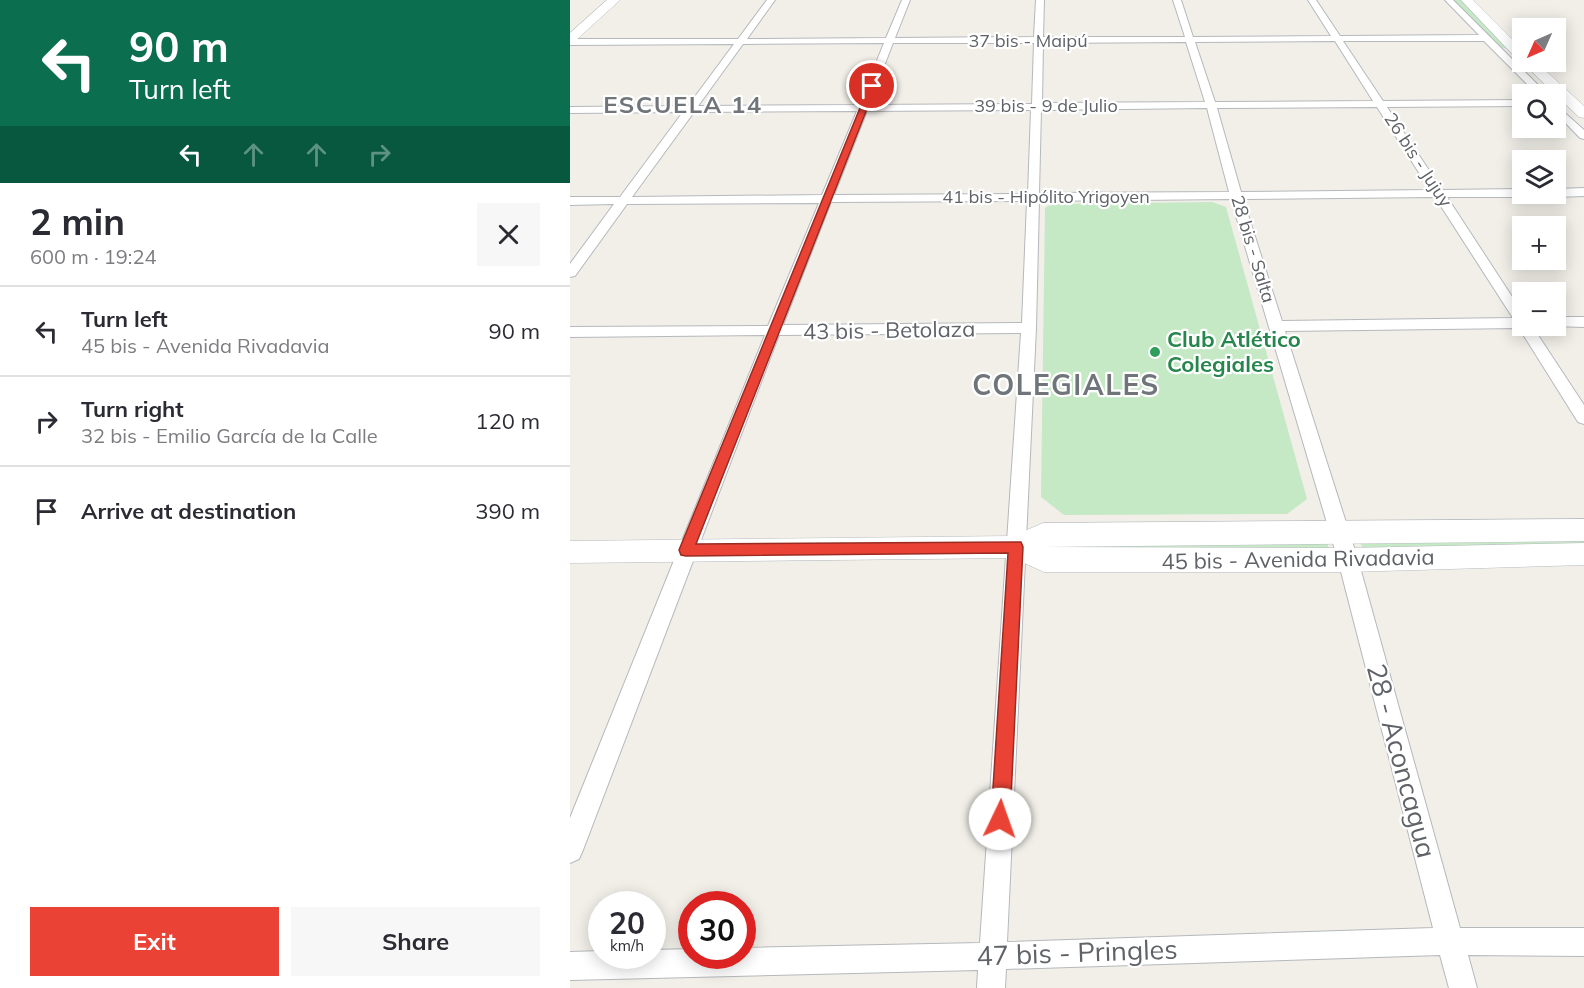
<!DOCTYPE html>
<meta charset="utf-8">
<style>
:root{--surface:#fff;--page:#f7f7f7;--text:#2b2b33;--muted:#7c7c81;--line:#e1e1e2;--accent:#ea4335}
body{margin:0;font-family:Mulish,sans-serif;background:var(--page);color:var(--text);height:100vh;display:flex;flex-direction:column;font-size:22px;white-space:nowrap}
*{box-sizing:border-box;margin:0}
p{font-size:20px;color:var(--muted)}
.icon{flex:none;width:33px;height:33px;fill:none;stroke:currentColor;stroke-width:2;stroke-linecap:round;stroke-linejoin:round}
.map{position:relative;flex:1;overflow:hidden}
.sheet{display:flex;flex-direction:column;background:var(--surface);width:570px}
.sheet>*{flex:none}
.guide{background:#0b6e4f;color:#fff;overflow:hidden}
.needle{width:39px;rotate:225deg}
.tools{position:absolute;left:942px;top:18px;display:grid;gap:12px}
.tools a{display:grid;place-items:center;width:54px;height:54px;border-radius:0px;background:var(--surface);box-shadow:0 3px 15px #0003;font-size:30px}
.speed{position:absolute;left:18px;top:891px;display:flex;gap:12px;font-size:30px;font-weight:700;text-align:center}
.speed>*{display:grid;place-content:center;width:78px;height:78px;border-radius:50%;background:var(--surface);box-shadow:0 3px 15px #0003;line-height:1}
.speed small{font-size:15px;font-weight:400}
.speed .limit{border:9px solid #d22;background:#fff;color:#111}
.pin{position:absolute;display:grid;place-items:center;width:51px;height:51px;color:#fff;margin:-26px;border:3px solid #fff;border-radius:50%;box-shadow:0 2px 6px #0007}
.me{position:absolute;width:66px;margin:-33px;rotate:3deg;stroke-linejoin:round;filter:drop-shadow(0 0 4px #0008)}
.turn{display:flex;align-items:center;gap:21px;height:126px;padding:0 30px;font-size:27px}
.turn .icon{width:78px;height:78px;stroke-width:2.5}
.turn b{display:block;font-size:42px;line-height:51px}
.lanes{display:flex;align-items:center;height:57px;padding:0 30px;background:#0003;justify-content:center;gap:30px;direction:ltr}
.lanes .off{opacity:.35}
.round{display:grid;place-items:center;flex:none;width:63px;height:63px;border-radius:0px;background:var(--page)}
.headline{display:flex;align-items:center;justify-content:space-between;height:102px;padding:0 30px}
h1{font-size:36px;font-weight:700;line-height:45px}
.cta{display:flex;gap:12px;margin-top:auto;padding:12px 30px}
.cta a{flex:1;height:69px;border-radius:0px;background:var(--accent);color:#fff;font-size:24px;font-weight:700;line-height:69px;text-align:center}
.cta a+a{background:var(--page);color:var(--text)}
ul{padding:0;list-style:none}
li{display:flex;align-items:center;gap:18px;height:90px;padding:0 30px;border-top:2px solid var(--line)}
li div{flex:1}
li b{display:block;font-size:22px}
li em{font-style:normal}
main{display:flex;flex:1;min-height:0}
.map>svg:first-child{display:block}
.green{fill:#c5e8c5}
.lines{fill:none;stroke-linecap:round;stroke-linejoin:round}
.street-casing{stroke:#b5b8bc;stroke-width:2}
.secondary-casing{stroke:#b6babf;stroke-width:1}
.street{fill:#fff;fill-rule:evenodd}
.secondary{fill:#fff;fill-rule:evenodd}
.route{fill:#ea4335;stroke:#982c22;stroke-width:1.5}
.leisure-dot{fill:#2e9e5b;stroke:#fff;stroke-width:2}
.labels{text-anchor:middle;stroke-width:4.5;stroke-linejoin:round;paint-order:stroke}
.far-street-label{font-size:18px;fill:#5f6368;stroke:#fff}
.street-label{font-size:22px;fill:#5f6368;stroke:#fff}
.leisure-label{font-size:22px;font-weight:bold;fill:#27864d;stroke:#fff;text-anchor:start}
.far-district-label{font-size:24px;font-weight:bold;letter-spacing:1.5px;fill:#70757a;stroke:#fff}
.near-street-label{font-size:27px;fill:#5f6368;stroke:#fff}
.district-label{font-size:28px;font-weight:bold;letter-spacing:1.5px;fill:#70757a;stroke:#fff}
</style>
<main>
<section class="sheet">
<div class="guide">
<div class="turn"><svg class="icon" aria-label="left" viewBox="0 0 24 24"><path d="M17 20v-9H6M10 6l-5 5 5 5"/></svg><div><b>90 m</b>Turn left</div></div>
<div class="lanes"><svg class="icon" aria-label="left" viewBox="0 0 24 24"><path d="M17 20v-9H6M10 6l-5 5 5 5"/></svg><svg class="icon off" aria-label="ahead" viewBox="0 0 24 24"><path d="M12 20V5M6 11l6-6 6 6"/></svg><svg class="icon off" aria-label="ahead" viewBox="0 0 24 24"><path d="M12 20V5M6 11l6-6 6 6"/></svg><svg class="icon off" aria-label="right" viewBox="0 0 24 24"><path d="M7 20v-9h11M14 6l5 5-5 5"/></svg></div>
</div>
<div class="headline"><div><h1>2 min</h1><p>600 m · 19:24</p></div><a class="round"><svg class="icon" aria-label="close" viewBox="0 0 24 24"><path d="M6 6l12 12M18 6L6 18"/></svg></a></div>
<ul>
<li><svg class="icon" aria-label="left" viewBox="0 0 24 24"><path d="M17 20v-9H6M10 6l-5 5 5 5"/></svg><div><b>Turn left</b><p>45 bis - Avenida Rivadavia</p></div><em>90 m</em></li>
<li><svg class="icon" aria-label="right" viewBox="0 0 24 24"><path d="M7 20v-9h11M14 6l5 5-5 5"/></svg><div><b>Turn right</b><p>32 bis - Emilio García de la Calle</p></div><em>120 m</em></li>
<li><svg class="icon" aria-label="arrive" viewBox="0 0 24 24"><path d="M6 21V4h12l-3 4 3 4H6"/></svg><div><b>Arrive at destination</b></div><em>390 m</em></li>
</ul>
<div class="cta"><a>Exit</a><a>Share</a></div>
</section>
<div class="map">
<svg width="1014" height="988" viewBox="0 0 1014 988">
<rect width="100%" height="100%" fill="#f1efe8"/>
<g class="green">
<path d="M883,0H892L941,50L930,47Z"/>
<path d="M642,202L656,207L737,499L717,514L494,515L471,497L475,208L481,204Z"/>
<path d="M1014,537V544L793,549L790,542Z"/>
<path d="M757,542L759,549L474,550V543Z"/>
</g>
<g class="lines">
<g class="street-casing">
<g id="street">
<path d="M197,0H205L177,39L316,38L332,0H340L325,38L464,37L466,0H474L473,37H615L603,0H611L623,37L761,36L738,0H746L770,36L909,35L875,0H883L977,94H967L914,41H773L813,101L952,100V106L817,107L872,190L952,189V194H958L952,197H877L952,312V326H962L1014,405V424L1008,422L949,328L715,331L788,560L890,928H1014V956L898,955L907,988H879L870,955L436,969L435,988H407L408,970L0,980V952L32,951V956H82V950L122,949V956H172V948L410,943L451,333L209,335L13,850L9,859L0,863V818L195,335L0,337V327L198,326L249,203L57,204L5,276L0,277V264L44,204L0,205V197H50L113,112L0,113V107L118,106L164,44L0,45V39H168ZM765,41L803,101L645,102L625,42ZM616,42L635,102L472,103L473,43ZM314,43L289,105L128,106L173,44ZM323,43H464L462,104L299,105ZM807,107L860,190L671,192L647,108ZM637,108L659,192L469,193L471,110ZM461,110L458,194L264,195L297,111ZM287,111L252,195L62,197L124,112ZM865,197L943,318L712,321L673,199ZM661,199L768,560L863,928L437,942L466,328L469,201ZM457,201L452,323L213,325L261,202Z"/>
<path d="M986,105L1014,130V139L1010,138L986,113Z"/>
<path d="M1014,188V196L986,197L980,194H986V189Z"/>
<path d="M986,317H1014V327L982,326H986Z"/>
</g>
</g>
<g class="secondary-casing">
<g id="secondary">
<path d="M37,0H50L4,42L0,43V33Z"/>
<path d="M891,0H903L952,49V60L947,59Z"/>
<path d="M952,62H966L1014,106V118L1009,117Z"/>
<path d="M1014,519V541L472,547L778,548L1014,543V565L778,572H474L443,558L0,563V541L443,536L473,523Z"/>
</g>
</g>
<use href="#street" class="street"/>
<use href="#secondary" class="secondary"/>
</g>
<path class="route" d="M302,83L306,86L126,544L451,542L453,547L440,819L437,826L430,829L424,826L421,819L438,553L116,556L111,555L109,550L299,86Z"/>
<circle class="leisure-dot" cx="585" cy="352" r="6"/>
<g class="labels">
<g class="far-street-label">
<text x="458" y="47">37 bis - Maipú</text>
<text x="476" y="112">39 bis - 9 de Julio</text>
<text transform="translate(848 160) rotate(57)" y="6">26 bis - Jujuy</text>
<text x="476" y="203">41 bis - Hipólito Yrigoyen</text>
<text transform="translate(683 249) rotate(73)" y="6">28 bis - Salta</text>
</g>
<g class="street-label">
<text transform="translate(319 330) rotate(-1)" y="8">43 bis - Betolaza</text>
<text transform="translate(728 559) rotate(-1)" y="8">45 bis - Avenida Rivadavia</text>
</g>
<g class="leisure-label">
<text x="597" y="347">Club Atlético<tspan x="597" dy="25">Colegiales</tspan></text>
</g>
<g class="far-district-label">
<text x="113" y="113">ESCUELA 14</text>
</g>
<g class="near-street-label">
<text transform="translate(831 761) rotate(75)" y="9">28 - Aconcagua</text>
<text transform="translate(507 953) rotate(-2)" y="9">47 bis - Pringles</text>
</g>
<g class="district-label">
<text x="496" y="395">COLEGIALES</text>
</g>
</g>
</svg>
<div class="tools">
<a><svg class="needle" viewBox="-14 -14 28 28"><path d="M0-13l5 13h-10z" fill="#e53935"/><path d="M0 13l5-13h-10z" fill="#7c7c81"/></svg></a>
<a><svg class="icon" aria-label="search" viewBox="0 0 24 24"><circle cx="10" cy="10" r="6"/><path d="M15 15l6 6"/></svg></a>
<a><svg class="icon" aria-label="layers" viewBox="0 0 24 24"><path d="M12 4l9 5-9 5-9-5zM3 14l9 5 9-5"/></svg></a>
<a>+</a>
<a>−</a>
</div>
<div class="speed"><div>20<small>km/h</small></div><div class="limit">30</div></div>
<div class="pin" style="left:302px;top:86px;background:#d93025"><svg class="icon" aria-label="arrive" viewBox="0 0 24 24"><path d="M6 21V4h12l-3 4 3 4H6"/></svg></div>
<svg class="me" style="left:430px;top:819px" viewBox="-20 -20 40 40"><circle r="19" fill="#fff"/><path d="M0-13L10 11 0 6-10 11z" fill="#ea4335"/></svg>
</div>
</main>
